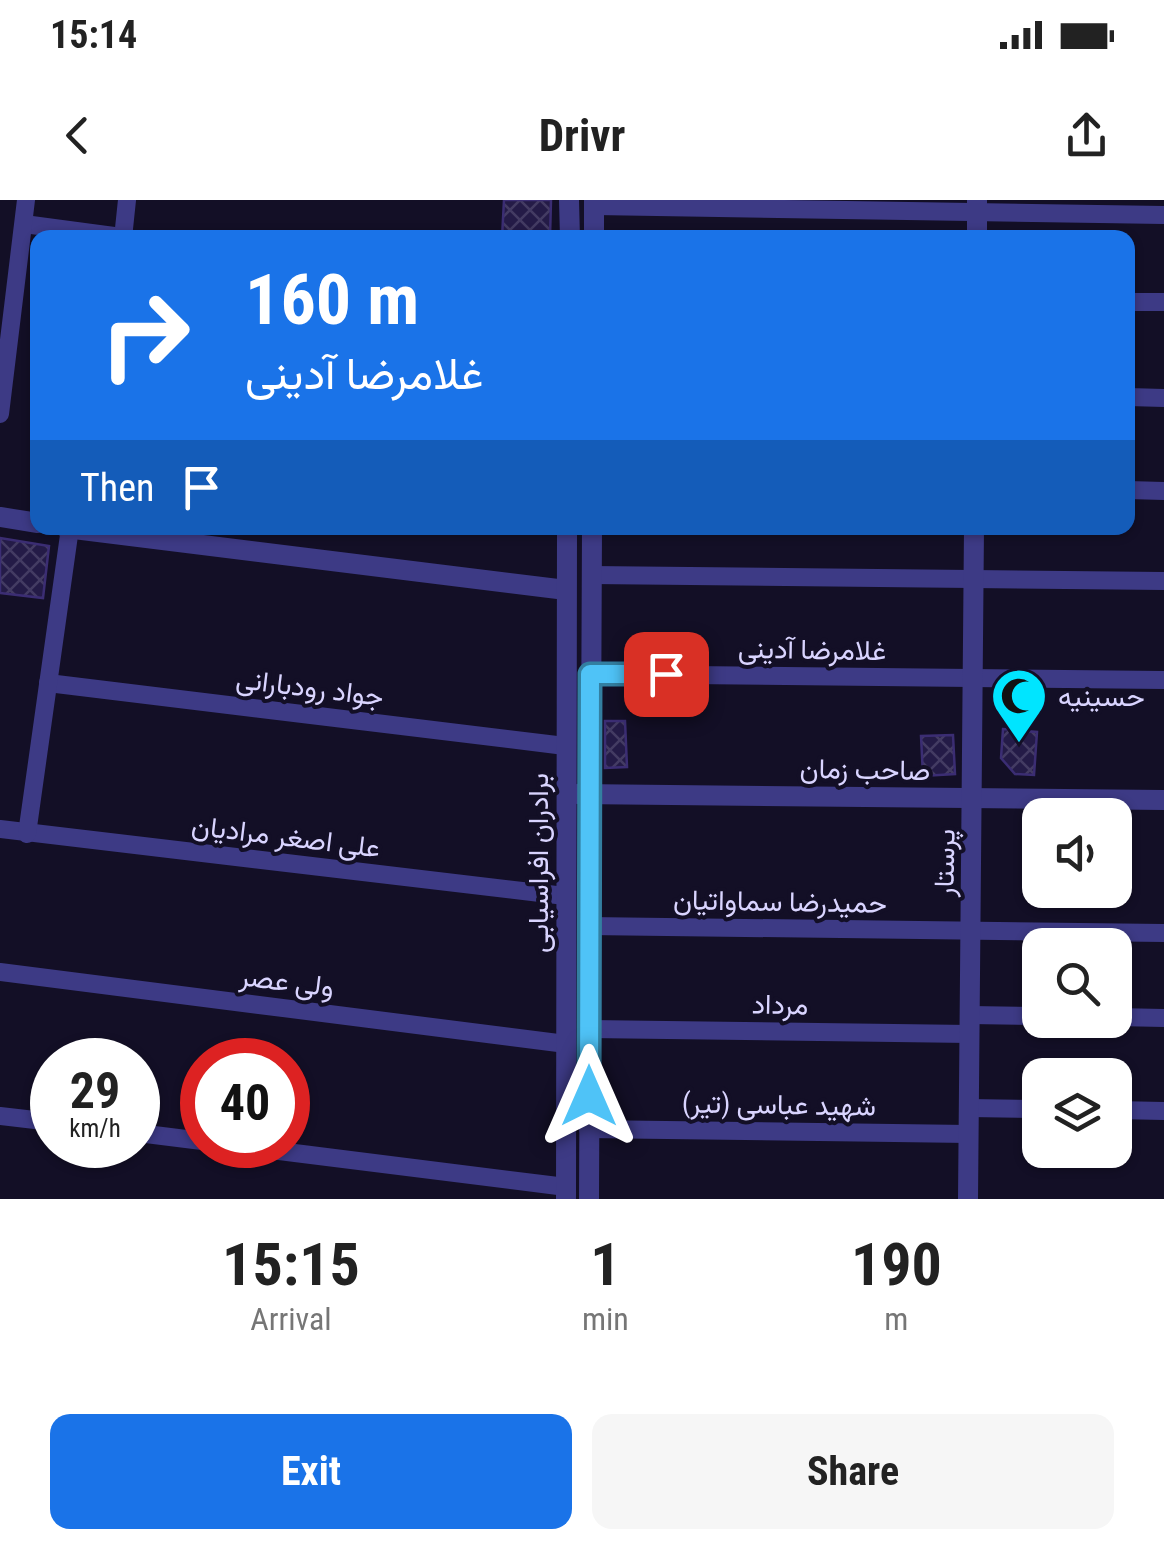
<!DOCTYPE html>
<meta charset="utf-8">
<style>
:root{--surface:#fff;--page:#f6f6f6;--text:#222;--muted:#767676;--accent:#1a73e8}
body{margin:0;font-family:"Roboto Condensed",Vazirmatn,sans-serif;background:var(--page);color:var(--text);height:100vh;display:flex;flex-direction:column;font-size:38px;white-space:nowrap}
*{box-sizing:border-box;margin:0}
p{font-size:32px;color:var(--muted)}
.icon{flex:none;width:55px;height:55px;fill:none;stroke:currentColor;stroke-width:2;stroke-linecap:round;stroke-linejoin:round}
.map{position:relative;height:999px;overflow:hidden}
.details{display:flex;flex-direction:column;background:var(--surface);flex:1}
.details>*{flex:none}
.hud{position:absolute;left:30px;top:30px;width:1105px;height:305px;border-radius:20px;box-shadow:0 2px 8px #0004;background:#1a73e8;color:#fff;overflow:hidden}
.controls{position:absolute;left:1022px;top:598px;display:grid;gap:20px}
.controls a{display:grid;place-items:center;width:110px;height:110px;border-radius:20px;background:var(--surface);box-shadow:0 2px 8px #0004;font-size:50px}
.speed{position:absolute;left:30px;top:838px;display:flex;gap:20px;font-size:50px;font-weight:700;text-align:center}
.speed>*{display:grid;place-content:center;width:130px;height:130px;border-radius:50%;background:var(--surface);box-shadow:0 2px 8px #0004;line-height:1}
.speed small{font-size:25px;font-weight:400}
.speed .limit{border:15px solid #d22;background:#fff;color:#111}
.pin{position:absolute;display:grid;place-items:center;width:85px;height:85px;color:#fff;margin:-42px;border-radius:20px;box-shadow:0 5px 15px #0006}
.me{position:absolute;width:110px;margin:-55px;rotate:0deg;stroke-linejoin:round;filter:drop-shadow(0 0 8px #0008)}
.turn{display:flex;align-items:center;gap:35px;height:210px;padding:0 50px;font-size:45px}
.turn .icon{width:130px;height:130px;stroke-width:2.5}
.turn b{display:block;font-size:70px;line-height:85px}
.then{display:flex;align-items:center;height:95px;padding:0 50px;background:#0003;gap:20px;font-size:38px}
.eta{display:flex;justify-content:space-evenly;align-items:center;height:170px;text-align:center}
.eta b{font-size:60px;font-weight:700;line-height:70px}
.primary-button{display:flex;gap:20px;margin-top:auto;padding:20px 50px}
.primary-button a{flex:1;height:115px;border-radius:20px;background:var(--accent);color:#fff;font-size:40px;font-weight:700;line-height:115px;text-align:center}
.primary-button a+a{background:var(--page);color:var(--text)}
.status{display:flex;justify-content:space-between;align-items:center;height:70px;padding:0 50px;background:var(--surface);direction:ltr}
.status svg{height:28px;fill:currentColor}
header{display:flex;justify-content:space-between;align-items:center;height:130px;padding:0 50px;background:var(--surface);font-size:45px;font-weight:700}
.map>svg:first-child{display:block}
.building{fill:url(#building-cross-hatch);stroke:#3b2d73;stroke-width:2.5}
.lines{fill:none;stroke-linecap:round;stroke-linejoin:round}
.minor{stroke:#3d3a85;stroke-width:18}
.tertiary{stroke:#3d3a85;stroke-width:20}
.route-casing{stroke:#337fa1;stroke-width:25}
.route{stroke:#4fc3f7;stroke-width:18}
.labels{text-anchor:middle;stroke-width:8;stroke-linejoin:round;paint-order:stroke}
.street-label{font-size:28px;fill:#d9d4ff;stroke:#130f26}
.poi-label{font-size:28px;fill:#d9d4ff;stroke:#130f26;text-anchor:start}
</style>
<div class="status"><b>15:14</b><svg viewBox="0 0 49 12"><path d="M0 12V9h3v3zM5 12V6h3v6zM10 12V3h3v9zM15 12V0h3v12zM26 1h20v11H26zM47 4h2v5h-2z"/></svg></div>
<header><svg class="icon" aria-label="back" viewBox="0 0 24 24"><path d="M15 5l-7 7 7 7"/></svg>Drivr<svg class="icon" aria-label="share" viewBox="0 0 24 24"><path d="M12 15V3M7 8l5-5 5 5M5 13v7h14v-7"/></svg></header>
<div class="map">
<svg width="1164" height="999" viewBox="0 0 1164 999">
<defs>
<pattern id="building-cross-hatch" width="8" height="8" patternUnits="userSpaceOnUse" patternTransform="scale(2.5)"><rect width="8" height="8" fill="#241b47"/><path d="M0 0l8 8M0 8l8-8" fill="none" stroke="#433b63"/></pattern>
</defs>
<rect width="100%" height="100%" fill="#130f26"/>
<g class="building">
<path d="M504,0H551L550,38H502Z"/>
<path d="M0,338L49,346L43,398L0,393Z"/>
<path d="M605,521H625L627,567L605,568Z"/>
<path d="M1003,529L1037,532L1034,575L1015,574L1001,558Z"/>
<path d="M953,535L955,574L923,576L921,536Z"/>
</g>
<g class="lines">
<g class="minor">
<path d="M595,6L1164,15"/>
<path d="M24,24L129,38"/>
<path d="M123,38L127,0"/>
<path d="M1128,102H1164"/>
<path d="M1128,197L1164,198"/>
<path d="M0,214L26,0"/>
<path d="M1128,290L1164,291"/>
<path d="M591,375L1164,381"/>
<path d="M589,474L1164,480"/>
<path d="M48,483L565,546"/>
<path d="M0,629L565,696"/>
<path d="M27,634L70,328"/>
<path d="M588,726L1164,733"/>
<path d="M0,772L566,844"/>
<path d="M970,815L1040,816"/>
<path d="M1115,817L1164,818"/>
<path d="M589,829L970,834"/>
<path d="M969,908L1040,909"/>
<path d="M1115,910L1164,911"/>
<path d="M0,916L52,922"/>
<path d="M588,929L969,934"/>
<path d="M138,933L202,941"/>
<path d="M231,945L566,987"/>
</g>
<g class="tertiary">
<path d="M569,0L570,38"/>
<path d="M594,38V0"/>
<path d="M977,38V0"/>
<path d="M0,317L38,323"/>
<path d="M66,328L566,390"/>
<path d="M577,594L1164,600"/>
<path d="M566,999L567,328"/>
<path d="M589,999L592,328"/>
<path d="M968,999L974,328"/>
</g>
</g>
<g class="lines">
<g class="route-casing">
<path id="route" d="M589,896L590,474H666"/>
</g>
<use href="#route" class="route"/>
</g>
<defs>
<g id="mosque-pin" transform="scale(2.875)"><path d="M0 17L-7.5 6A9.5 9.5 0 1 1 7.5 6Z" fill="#00e5ff" stroke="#130f26"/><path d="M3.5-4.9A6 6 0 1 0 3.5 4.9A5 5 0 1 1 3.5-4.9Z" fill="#111"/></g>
</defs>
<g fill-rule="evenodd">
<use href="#mosque-pin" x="1019" y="496"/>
</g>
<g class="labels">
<g class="street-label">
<text transform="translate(812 449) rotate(1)" y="10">غلامرضا آدینی</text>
<text transform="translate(310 487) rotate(7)" y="10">جواد رودبارانی</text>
<text transform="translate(865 569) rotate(1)" y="10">صاحب زمان</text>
<text transform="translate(286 636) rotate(7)" y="10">علی اصغر مرادیان</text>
<text transform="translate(538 663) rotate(-90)" y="10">برادران افراسیابی</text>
<text transform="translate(944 663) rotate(-89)" y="10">پرستار</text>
<text transform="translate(780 701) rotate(1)" y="10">حمیدرضا سماواتیان</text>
<text transform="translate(287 781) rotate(7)" y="10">ولی عصر</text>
<text transform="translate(780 804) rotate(1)" y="10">مرداد</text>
<text transform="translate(779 904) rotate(1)" y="10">شهید عباسی (تیر)</text>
</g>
<g class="poi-label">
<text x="1058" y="506">حسینیه</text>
</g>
</g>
</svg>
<div class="controls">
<a><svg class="icon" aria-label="sound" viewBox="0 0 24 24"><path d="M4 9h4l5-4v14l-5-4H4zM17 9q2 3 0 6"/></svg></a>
<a><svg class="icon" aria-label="search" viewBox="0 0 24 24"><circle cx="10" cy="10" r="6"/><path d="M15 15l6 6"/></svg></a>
<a><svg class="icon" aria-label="layers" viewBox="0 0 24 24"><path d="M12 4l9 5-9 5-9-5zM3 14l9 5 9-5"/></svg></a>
</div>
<div class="speed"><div>29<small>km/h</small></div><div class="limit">40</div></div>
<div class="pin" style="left:666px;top:474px;background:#d93025"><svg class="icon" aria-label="arrive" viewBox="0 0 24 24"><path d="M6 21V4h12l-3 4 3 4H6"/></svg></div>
<svg class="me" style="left:589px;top:896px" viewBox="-20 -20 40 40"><path d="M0-17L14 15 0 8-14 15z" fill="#4fc3f7" stroke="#fff" stroke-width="4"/></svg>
<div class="hud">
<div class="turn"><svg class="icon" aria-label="right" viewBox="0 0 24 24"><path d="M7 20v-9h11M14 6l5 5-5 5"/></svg><div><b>160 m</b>غلامرضا آدینی</div></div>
<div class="then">Then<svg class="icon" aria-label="arrive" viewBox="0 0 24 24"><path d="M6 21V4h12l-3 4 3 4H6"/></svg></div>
</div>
</div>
<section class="details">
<div class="eta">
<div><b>15:15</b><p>Arrival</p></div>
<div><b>1</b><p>min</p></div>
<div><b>190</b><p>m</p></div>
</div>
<div class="primary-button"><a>Exit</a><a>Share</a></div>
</section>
